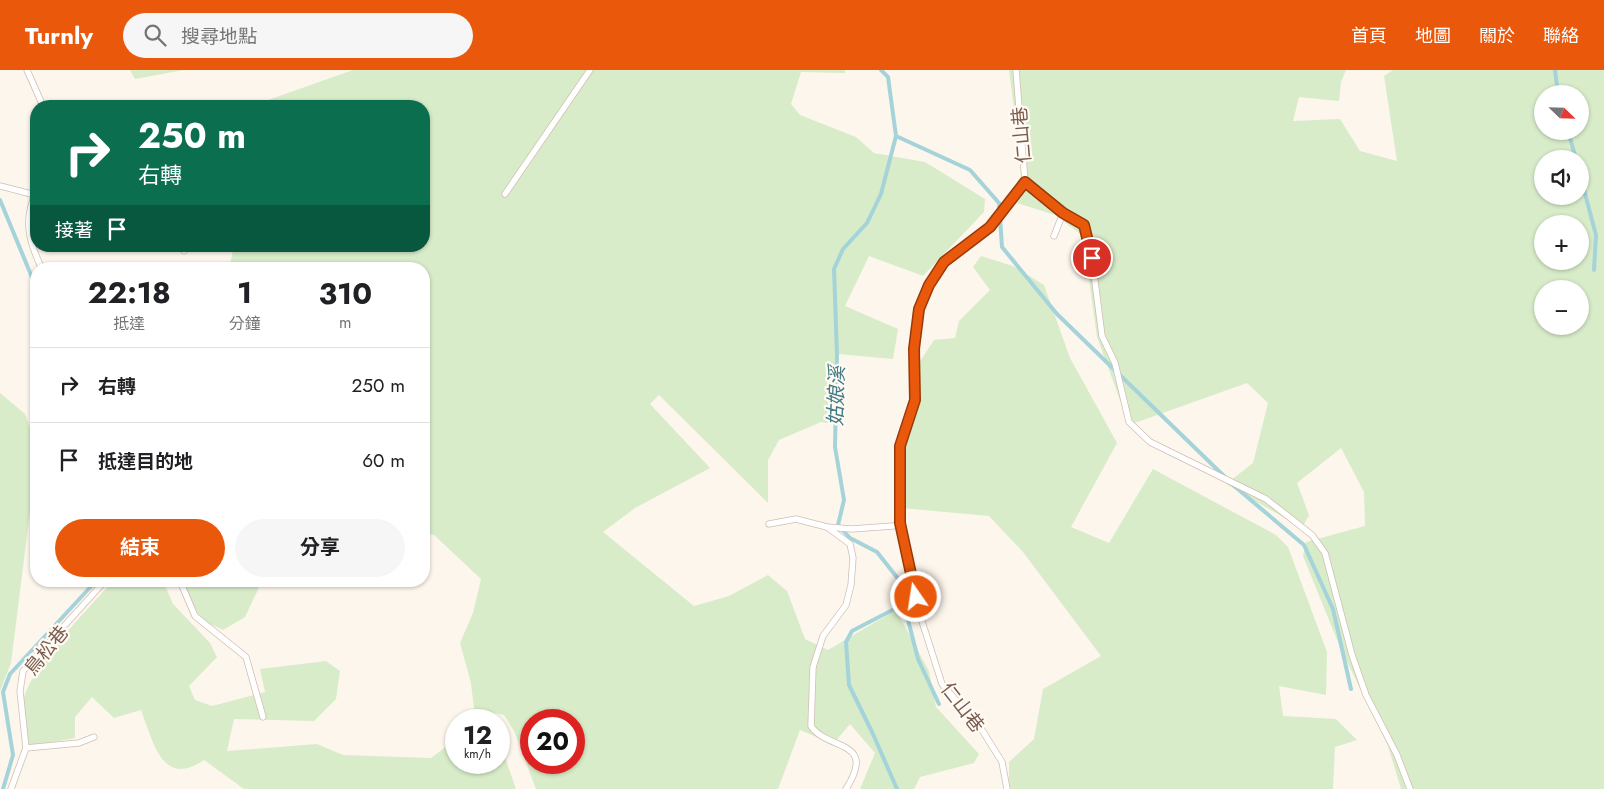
<!DOCTYPE html>
<html lang="zh-TW">
<meta charset="utf-8">
<style>
:root{--surface:#fff;--page:#f6f6f6;--text:#202124;--muted:#757577;--line:#e0e0e0;--accent:#ea580c}
body{margin:0;font-family:Jost,"Noto Sans TC",sans-serif;background:var(--page);color:var(--text);height:100vh;display:flex;flex-direction:column;font-size:19px;white-space:nowrap}
*{box-sizing:border-box;margin:0}
p{font-size:16px;color:var(--muted)}
.icon{flex:none;width:28px;height:28px;fill:none;stroke:currentColor;stroke-width:2;stroke-linecap:round;stroke-linejoin:round}
.map{position:relative;flex:1;overflow:hidden}
.sheet{position:absolute;left:30px;top:192px;width:400px;height:325px;display:flex;flex-direction:column;background:var(--surface);border-radius:20px;box-shadow:0 1px 4px #0004}
.sheet>*{flex:none}
.guide{position:absolute;left:30px;top:30px;width:400px;height:152px;border-radius:20px;box-shadow:0 1px 4px #0004;background:#0b6e4f;color:#fff;overflow:hidden}
.needle{width:32px;rotate:113deg}
.controls{position:absolute;left:1534px;top:15px;display:grid;gap:10px}
.controls a{display:grid;place-items:center;width:55px;height:55px;border-radius:50%;background:var(--surface);box-shadow:0 1px 4px #0004;font-size:25px}
.speed{position:absolute;left:445px;top:639px;display:flex;gap:10px;font-size:25px;font-weight:700;text-align:center}
.speed>*{display:grid;place-content:center;width:65px;height:65px;border-radius:50%;background:var(--surface);box-shadow:0 1px 4px #0004;line-height:1}
.speed small{font-size:12px;font-weight:400}
.speed .limit{border:8px solid #d22;background:#fff;color:#111}
.pin{position:absolute;display:grid;place-items:center;width:42px;height:42px;color:#fff;margin:-21px;border:2px solid #fff;border-radius:50%;box-shadow:0 1px 5px #0007}
.me{position:absolute;width:55px;margin:-28px;rotate:347deg;stroke-linejoin:round;filter:drop-shadow(0 0 4px #0008)}
.turn{display:flex;align-items:center;gap:18px;height:105px;padding:0 25px;font-size:22px}
.turn .icon{width:65px;height:65px;stroke-width:2.5}
.turn b{display:block;font-size:35px;line-height:42px}
.then{display:flex;align-items:center;height:48px;padding:0 25px;background:#0003;gap:10px;font-size:19px}
.eta{display:flex;justify-content:space-evenly;align-items:center;height:85px;text-align:center}
.eta b{font-size:30px;font-weight:700;line-height:35px}
.primary-button{display:flex;gap:10px;margin-top:auto;padding:10px 25px}
.primary-button a{flex:1;height:58px;border-radius:30px;background:var(--accent);color:#fff;font-size:20px;font-weight:700;line-height:58px;text-align:center}
.primary-button a+a{background:var(--page);color:var(--text)}
ul{padding:0;list-style:none}
li{display:flex;align-items:center;gap:15px;height:75px;padding:0 25px;border-top:1px solid var(--line)}
li div{flex:1}
li b{display:block;font-size:19px}
li em{font-style:normal}
header{display:flex;align-items:center;gap:30px;box-sizing:border-box;height:70px;padding:0 25px;background:var(--accent);color:#fff}
header strong{font-size:24px}
nav{display:flex;gap:28px;margin-inline-start:auto;font-size:18px}
.search{width:350px;height:45px;background:var(--page);display:flex;align-items:center;gap:12px;box-sizing:border-box;padding:0 18px;border-radius:28px;color:var(--muted);font-size:19px}
.map>svg:first-child{display:block}
.green{fill:#d8ecc9;fill-rule:evenodd}
.lines{fill:none;stroke-linecap:round;stroke-linejoin:round}
.stream{stroke:#a5d3da;stroke-width:4}
.service-casing{stroke:#d1beb0;stroke-width:7}
.service{stroke:#fff;stroke-width:5.5}
.route-casing{stroke:#983908;stroke-width:12}
.route{stroke:#ea580c;stroke-width:9}
.labels{text-anchor:middle;stroke-width:4.5;stroke-linejoin:round;paint-order:stroke}
.street-label{font-size:19px;fill:#7a5c4d;stroke:#fffaf3}
.water-label{font-size:20px;font-style:italic;fill:#437c86;stroke:#fffaf3}
</style>
<header>
<strong>Turnly</strong>
<div class="search"><svg class="icon" aria-label="search" viewBox="0 0 24 24"><circle cx="10" cy="10" r="6"/><path d="M15 15l6 6"/></svg>搜尋地點</div>
<nav><a>首頁</a><a>地圖</a><a>關於</a><a>聯絡</a></nav>
</header>
<div class="map">
<svg width="1604" height="719" viewBox="0 0 1604 719">
<rect width="100%" height="100%" fill="#fdf6ec"/>
<g class="green">
<path d="M130,0H184L135,9Z"/>
<path d="M353,0H845V3L801,2L791,34L800,45L856,67L874,83L925,92L985,129L984,142L923,206L869,186L845,236L898,259L893,289L838,284L840,355L821,352L779,370L768,390V433L659,325L650,334L710,398L635,438L603,462L694,536L729,526L768,505L787,521L805,569L828,580L896,540L929,601L936,637L979,684L974,693L920,707L914,719H860L875,683L850,654L833,674L800,660L778,719H536L514,661L504,645L474,639L471,613L460,573L473,543L481,509L434,465L424,462V199H229L234,176H424V36H251ZM531,650H574V692H531Z"/>
<path d="M1009,0H1346L1341,12L1339,31L1299,27L1293,51L1340,49L1360,81L1397,91L1384,6L1393,0H1604V719H1401L1388,676L1340,577L1303,486L1306,472L1365,456L1364,422L1341,378L1297,413L1309,445L1302,458L1226,414L1253,393L1268,333L1247,313L1129,355L1097,267L1083,166L1055,145L1017,133L1023,110ZM1542,24H1580V61H1542ZM1542,89H1580V126H1542ZM1542,154H1580V191H1542ZM1542,219H1580V256H1542Z"/>
<path d="M981,186L1013,196L1044,215L1070,288L1117,373L1071,457L1109,473L1153,399L1276,465L1288,477L1327,582L1326,625L1279,616L1283,646L1336,649L1357,670L1335,677L1333,719H1009V692L1034,669L1043,619L1101,586L1023,482L989,446L901,438L899,394L916,339L913,302L934,270L955,268L959,251L990,220L973,197Z"/>
<path d="M0,323L25,344L34,368L36,440L30,442L11,593L0,621Z"/>
<path d="M113,511H163L173,534L210,573L217,587L189,616L195,630L212,636L265,622L260,599L326,591L340,601L336,629L314,651L234,649L227,681L317,674L343,685L431,688L456,669V692H499V670L516,719H244L204,690C162,719 153,671 141,640L114,648L92,627L75,647V668L27,677C25,664 22,651 22,638C23,604 89,538 113,511Z"/>
<path d="M180,511H262L245,547L223,560L202,550Z"/>
</g>
<g class="lines">
<g class="stream">
<path d="M881,0L888,7L896,66L881,124L867,153L843,179L834,199L837,285L835,377L844,430L838,455L850,468L877,482L903,515L904,534L918,589L939,634"/>
<path d="M1555,0L1558,24"/>
<path d="M1568,61L1576,89"/>
<path d="M896,66L970,100L999,133L1002,177L1057,244L1225,407"/>
<path d="M1580,105L1596,165L1594,200"/>
<path d="M0,130L36,217"/>
<path d="M1233,415L1304,475L1333,539L1351,619"/>
<path d="M3,719L13,685L3,622L10,604L96,511"/>
<path d="M897,719L873,664L849,615L846,572L852,561L904,534"/>
</g>
<g class="service-casing">
<g id="service">
<path d="M27,0L43,36"/>
<path d="M1025,112L1063,143L1084,155L1090,173L1102,266L1115,293L1129,352L1150,372L1266,429L1312,465L1325,483L1352,585L1366,625L1397,685L1410,719"/>
<path d="M0,116L35,125"/>
<path d="M36,122C23,151 29,172 42,199"/>
<path d="M505,124L590,0"/>
<path d="M1054,166L1063,143"/>
<path d="M182,176L184,181"/>
<path d="M769,454L796,449L827,457L852,459L893,456L900,453"/>
<path d="M827,457L850,474L853,488L851,515L846,535L823,566L813,597L811,656C827,681 878,669 846,719"/>
<path d="M180,511L195,546L246,587L263,647"/>
<path d="M26,678L79,673L94,667"/>
<path d="M11,719L26,678L20,621L23,601L105,511"/>
<path d="M1007,719L1002,692L982,660L942,614L919,542L900,453V376L915,330L914,279L919,239L929,215L944,191L990,157L1025,112L1016,0"/>
</g>
</g>
<use href="#service" class="service"/>
</g>
<g class="lines">
<g class="route-casing">
<path id="route" d="M916,527L900,453V376L915,330L914,279L919,239L929,215L944,192L990,157L1025,112L1063,143L1084,155L1092,188"/>
</g>
<use href="#route" class="route"/>
</g>
<g class="labels">
<g class="street-label">
<text transform="translate(1021 65) rotate(-95)" y="7">仁山巷</text>
<text transform="translate(46 580) rotate(-51)" y="7">鳥松巷</text>
<text transform="translate(963 637) rotate(52)" y="7">仁山巷</text>
</g>
<g class="water-label">
<text transform="translate(836 326) rotate(-88)" y="7">姑娘溪</text>
</g>
</g>
</svg>
<div class="controls">
<a><svg class="needle" viewBox="-14 -14 28 28"><path d="M0-13l5 13h-10z" fill="#e53935"/><path d="M0 13l5-13h-10z" fill="#757577"/></svg></a>
<a><svg class="icon" aria-label="sound" viewBox="0 0 24 24"><path d="M4 9h4l5-4v14l-5-4H4zM17 9q2 3 0 6"/></svg></a>
<a>+</a>
<a>−</a>
</div>
<div class="speed"><div>12<small>km/h</small></div><div class="limit">20</div></div>
<div class="pin" style="left:1092px;top:188px;background:#d93025"><svg class="icon" aria-label="arrive" viewBox="0 0 24 24"><path d="M6 21V4h12l-3 4 3 4H6"/></svg></div>
<svg class="me" style="left:916px;top:527px" viewBox="-20 -20 40 40"><circle r="17" fill="#ea580c" stroke="#fff" stroke-width="3"/><path d="M0-11L8 9 0 5-8 9z" fill="#fff"/></svg>
<div class="guide">
<div class="turn"><svg class="icon" aria-label="right" viewBox="0 0 24 24"><path d="M7 20v-9h11M14 6l5 5-5 5"/></svg><div><b>250 m</b>右轉</div></div>
<div class="then">接著<svg class="icon" aria-label="arrive" viewBox="0 0 24 24"><path d="M6 21V4h12l-3 4 3 4H6"/></svg></div>
</div>
<section class="sheet">
<div class="eta">
<div><b>22:18</b><p>抵達</p></div>
<div><b>1</b><p>分鐘</p></div>
<div><b>310</b><p>m</p></div>
</div>
<ul>
<li><svg class="icon" aria-label="right" viewBox="0 0 24 24"><path d="M7 20v-9h11M14 6l5 5-5 5"/></svg><div><b>右轉</b></div><em>250 m</em></li>
<li><svg class="icon" aria-label="arrive" viewBox="0 0 24 24"><path d="M6 21V4h12l-3 4 3 4H6"/></svg><div><b>抵達目的地</b></div><em>60 m</em></li>
</ul>
<div class="primary-button"><a>結束</a><a>分享</a></div>
</section>
</div>
